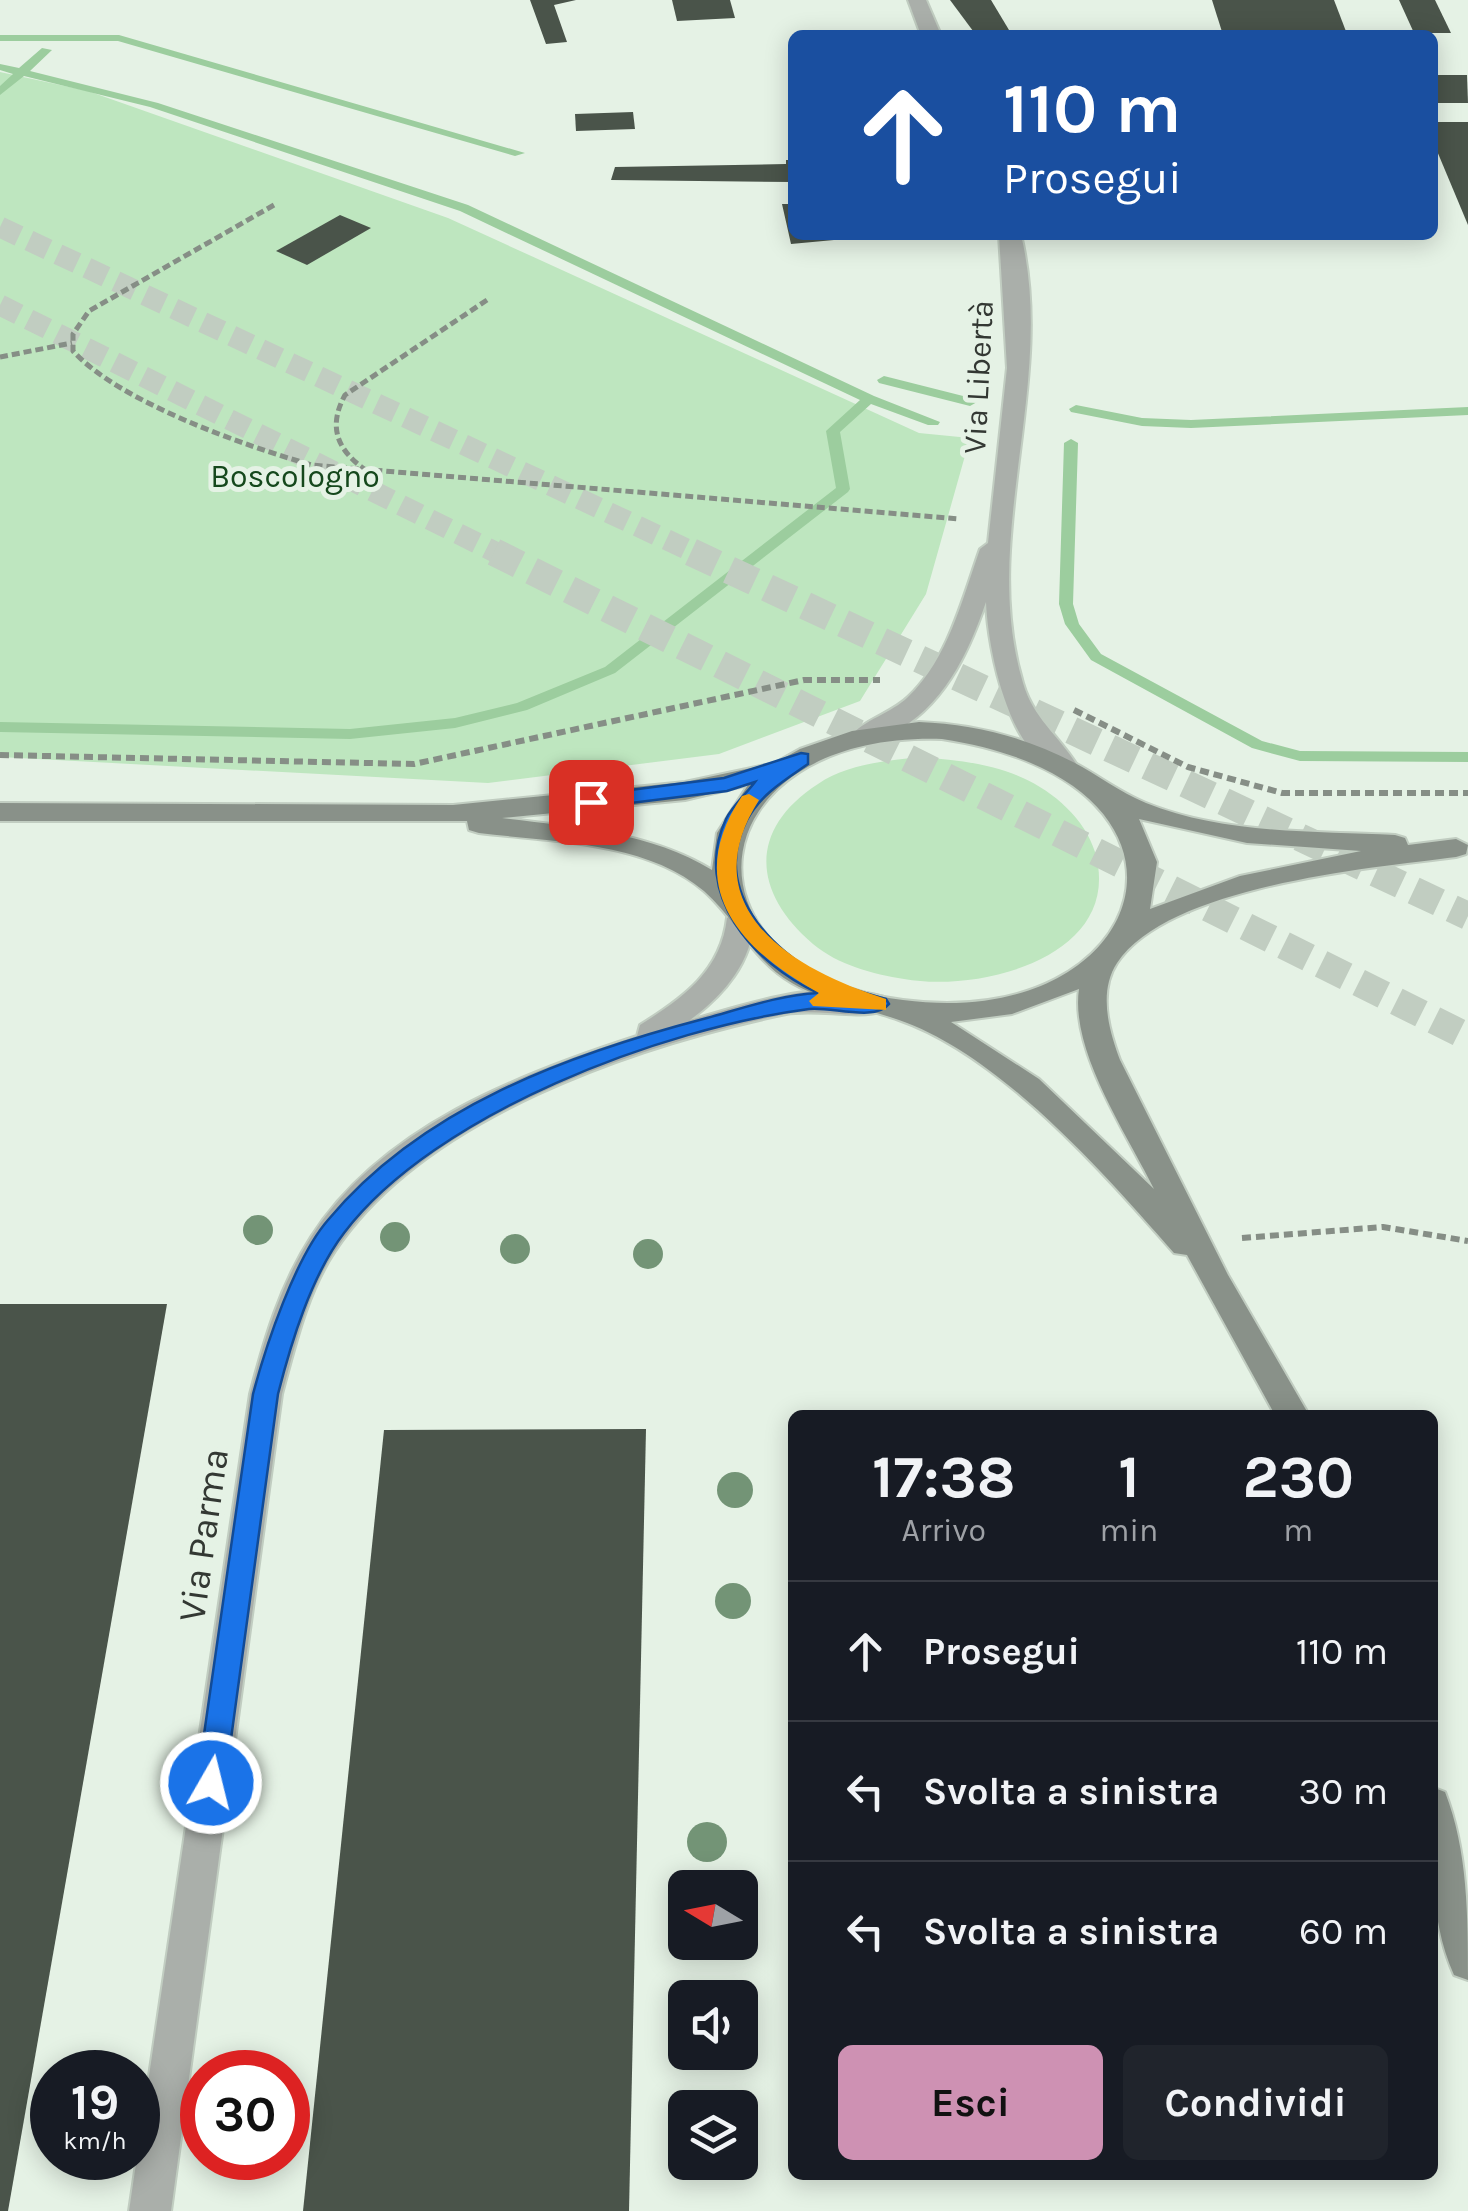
<!DOCTYPE html>
<html lang="it">
<meta charset="utf-8">
<style>
:root{--surface:#171b24;--page:#20242c;--text:#f1f3f6;--muted:#9ea1a6;--line:#363941;--accent:#ce91b3}
body{margin:0;font-family:Karla,sans-serif;background:var(--page);color:var(--text);height:100vh;display:flex;flex-direction:column;font-size:38px;white-space:nowrap}
*{box-sizing:border-box;margin:0}
p{font-size:32px;color:var(--muted)}
.icon{flex:none;width:55px;height:55px;fill:none;stroke:currentColor;stroke-width:2;stroke-linecap:round;stroke-linejoin:round}
.map{position:relative;flex:1;overflow:hidden}
.side{position:absolute;left:788px;top:1410px;width:650px;height:770px;display:flex;flex-direction:column;background:var(--surface);border-radius:15px;box-shadow:0 5px 25px #0003}
.side>*{flex:none}
.banner{position:absolute;left:788px;top:30px;width:650px;height:210px;border-radius:15px;box-shadow:0 5px 25px #0003;background:#1a4fa0;color:#fff;overflow:hidden}
.needle{width:65px;rotate:280deg}
.controls{position:absolute;left:668px;top:1870px;display:grid;gap:20px}
.controls a{display:grid;place-items:center;width:90px;height:90px;border-radius:15px;background:var(--surface);box-shadow:0 5px 25px #0003;font-size:50px}
.speed{position:absolute;left:30px;top:2050px;display:flex;gap:20px;font-size:50px;font-weight:700;text-align:center}
.speed>*{display:grid;place-content:center;width:130px;height:130px;border-radius:50%;background:var(--surface);box-shadow:0 5px 25px #0003;line-height:1}
.speed small{font-size:25px;font-weight:400}
.speed .limit{border:15px solid #d22;background:#fff;color:#111}
.pin{position:absolute;display:grid;place-items:center;width:85px;height:85px;color:#fff;margin:-42px;border-radius:20px;box-shadow:0 5px 15px #0006}
.me{position:absolute;width:110px;margin:-55px;rotate:8deg;stroke-linejoin:round;filter:drop-shadow(0 0 8px #0008)}
.turn{display:flex;align-items:center;gap:35px;height:210px;padding:0 50px;font-size:45px}
.turn .icon{width:130px;height:130px;stroke-width:2.5}
.turn b{display:block;font-size:70px;line-height:85px}
.eta{display:flex;justify-content:space-evenly;align-items:center;height:170px;text-align:center}
.eta b{font-size:60px;font-weight:700;line-height:70px}
.action{display:flex;gap:20px;margin-top:auto;padding:20px 50px}
.action a{flex:1;height:115px;border-radius:15px;background:var(--accent);color:#111;font-size:40px;font-weight:700;line-height:115px;text-align:center}
.action a+a{background:var(--page);color:var(--text)}
ul{padding:0;list-style:none}
li{display:flex;align-items:center;gap:30px;height:140px;padding:0 50px;border-top:2px solid var(--line)}
li div{flex:1}
li b{display:block;font-size:38px}
li em{font-style:normal}
.map>svg:first-child{display:block}
.green{fill:#bee6bf}
.lines{fill:none;stroke-linecap:round;stroke-linejoin:round}
.stream{fill:#9ccd9e;fill-rule:evenodd}
.building{fill:#4a544a}
.highway-tunnel-far1{stroke:#c1cdc1;stroke-width:21;stroke-dasharray:21 11;stroke-linecap:butt}
.highway-tunnel{stroke:#c1cdc1;stroke-width:28;stroke-dasharray:28 14;stroke-linecap:butt}
.street-casing{stroke:#c1cdc1;stroke-width:4}
.secondary-casing{stroke:#c1cdc1;stroke-width:4}
.path-far1{stroke:#868e86;stroke-width:5;stroke-dasharray:8 4;stroke-linecap:butt}
.path{stroke:#868e86;stroke-width:6;stroke-dasharray:9 5;stroke-linecap:butt}
.street{fill:#aaafaa;fill-rule:evenodd}
.secondary{fill:#899189;fill-rule:evenodd}
.tree{fill:#739476}
.route{fill:#1a73e8;stroke:#114b97;stroke-width:2.5}
.slow{fill:#f59e0b}
.labels{text-anchor:middle;stroke-width:10;stroke-linejoin:round;paint-order:stroke}
.far-street-label{font-size:32px;fill:#333833;stroke:#e5f2e5}
.far-park-label{font-size:32px;fill:#15481c;stroke:#e5f2e5}
.street-label{font-size:38px;fill:#333833;stroke:#e5f2e5}
</style>
<div class="map">
<svg width="1468" height="2211" viewBox="0 0 1468 2211">
<rect width="100%" height="100%" fill="#e5f2e5"/>
<g class="green">
<path d="M0,72L88,91L448,218L919,433L970,438L926,594L860,701L719,754L488,783L0,757Z"/>
<path d="M919,757C955,760 990,763 1023,778C1054,792 1085,819 1095,852C1125,956 981,993 904,979C873,974 838,965 813,944C753,893 747,830 818,784C847,764 885,761 919,757Z"/>
</g>
<g class="lines">
<g class="stream">
<path d="M0,35H119L525,153L515,156L118,41H0Z"/>
<path d="M42,48L52,50L30,71L158,103L468,205L874,396L940,422L938,425H928L871,404L840,432L850,489L848,492L615,673L527,710L455,728L350,739L0,732V722L350,729L455,718L517,703L605,667L836,488L826,431L860,400L460,211L150,107L24,76L0,95V86L13,74L0,70V64L19,68Z"/>
<path d="M884,376L975,399L977,402L970,406L879,383L877,380Z"/>
<path d="M1076,405L1142,418L1191,420L1468,407V415L1191,428L1142,426L1071,412L1069,409Z"/>
<path d="M1071,439L1078,443L1073,604L1079,624L1101,654L1262,741L1300,751L1468,752V762L1300,761L1252,748L1091,660L1065,624L1059,604L1064,443Z"/>
</g>
</g>
<g class="building">
<path d="M530,0H576L554,5L567,42L546,44Z"/>
<path d="M672,0H730L735,18L677,21Z"/>
<path d="M950,0H991L1012,35H976Z"/>
<path d="M1212,0H1334L1347,34L1223,35Z"/>
<path d="M1399,0H1435L1451,33H1414Z"/>
<path d="M1432,75H1467L1468,103H1432Z"/>
<path d="M633,112L635,129L576,131L575,114Z"/>
<path d="M1432,122H1468V225L1432,139Z"/>
<path d="M786,160H792V182L611,180L615,167L786,164Z"/>
<path d="M782,204H792V235H833L834,240L791,244Z"/>
<path d="M340,215L371,228L307,265L276,251Z"/>
<path d="M0,1304H167L8,2211H0Z"/>
<path d="M646,1429L629,2211H303L384,1430Z"/>
</g>
<g class="lines">
<g class="highway-tunnel-far1">
<path d="M0,227L697,554"/>
<path d="M0,305L499,554"/>
</g>
<g class="highway-tunnel">
<path d="M494,552L1468,1037"/>
<path d="M691,552L1468,916"/>
</g>
<g class="street-casing">
<g id="street">
<path d="M908,0H926L941,35H921Z"/>
<path d="M999,235H1021C1057,383 979,537 1023,683C1033,718 1059,736 1077,765L1064,774C1009,759 988,650 986,602C968,654 943,708 891,734C878,740 868,747 854,743L850,737C863,720 892,713 908,697C948,659 962,600 980,549L988,543L1007,368Z"/>
<path d="M741,908L755,918C751,963 725,994 690,1020C752,1003 818,978 884,997L888,1004L884,1011C854,1020 818,1008 786,1014C635,1046 424,1117 335,1251C307,1293 295,1346 282,1394L171,2211H129L250,1394C264,1340 280,1285 311,1237C381,1127 519,1074 637,1036L640,1025C683,998 721,971 727,918Z"/>
</g>
</g>
<g class="secondary-casing">
<g id="secondary">
<path d="M919,722C973,724 1025,737 1073,762C1098,775 1119,792 1146,803C1222,834 1314,831 1395,835L1405,838L1408,845L1456,839L1468,845L1466,854L1456,857C1370,868 1168,886 1117,963C1098,992 1109,1031 1120,1060L1228,1275L1309,1415H1275L1187,1255L1174,1253C1103,1172 1000,1055 899,1020C863,1007 827,1003 792,983C752,960 737,920 704,891C646,841 551,842 479,833L469,830L467,821H0V803L453,805L685,782L775,763L800,749L852,731ZM942,739C1232,783 1152,1033 903,1000C670,969 694,732 942,739ZM748,785L717,833L712,870C650,832 574,827 502,818L685,800ZM1139,819L1247,843L1361,851L1240,876L1150,909L1157,862ZM1079,989C1070,1051 1127,1134 1154,1189L1039,1079L951,1022L1012,1014Z"/>
<path d="M1432,1787L1445,1792C1468,1851 1468,1917 1468,1980L1454,1975C1428,1916 1432,1850 1432,1787Z"/>
</g>
</g>
<g class="path-far1">
<path d="M274,205L89,311L73,334V351C119,402 245,446 312,465L960,519"/>
<path d="M0,357L72,343"/>
<path d="M367,471C338,451 327,428 345,395L487,300"/>
</g>
<g class="path">
<path d="M1074,710L1188,767L1282,793H1468"/>
<path d="M0,755L414,764L804,680H880"/>
<path d="M1242,1238L1383,1227L1468,1241"/>
</g>
<use href="#street" class="street"/>
<use href="#secondary" class="secondary"/>
</g>
<g class="tree">
<circle cx="258" cy="1230" r="15"/>
<circle cx="395" cy="1237" r="15"/>
<circle cx="515" cy="1249" r="15"/>
<circle cx="648" cy="1254" r="15"/>
<circle cx="735" cy="1490" r="18"/>
<circle cx="733" cy="1601" r="18"/>
<circle cx="707" cy="1842" r="20"/>
</g>
<path class="route" d="M801,753L808,754V764C785,780 760,795 747,820C711,889 770,951 827,979C845,988 867,993 886,999L889,1004C875,1022 830,1006 809,1009C663,1028 435,1113 344,1233C311,1276 291,1343 278,1394L225,1783L221,1792L211,1796L201,1792L197,1783L253,1394C266,1345 295,1258 328,1220C422,1107 569,1054 707,1018C743,1008 780,995 818,993C754,964 691,894 726,819C732,806 746,794 755,782L727,791L591,808L581,802L591,795L724,778Z"/>
<path class="slow" d="M749,794L759,800C690,909 794,970 886,999V1010L813,1006L809,1001L819,993C738,949 682,885 742,796Z"/>
<g class="labels">
<g class="far-street-label">
<text transform="translate(978 377) rotate(-87)" y="11">Via Libertà</text>
</g>
<g class="far-park-label">
<text x="295" y="487">Boscologno</text>
</g>
<g class="street-label">
<text transform="translate(203 1535) rotate(-82)" y="13">Via Parma</text>
</g>
</g>
</svg>
<div class="controls">
<a><svg class="needle" viewBox="-14 -14 28 28"><path d="M0-13l5 13h-10z" fill="#e53935"/><path d="M0 13l5-13h-10z" fill="#9ea1a6"/></svg></a>
<a><svg class="icon" aria-label="sound" viewBox="0 0 24 24"><path d="M4 9h4l5-4v14l-5-4H4zM17 9q2 3 0 6"/></svg></a>
<a><svg class="icon" aria-label="layers" viewBox="0 0 24 24"><path d="M12 4l9 5-9 5-9-5zM3 14l9 5 9-5"/></svg></a>
</div>
<div class="speed"><div>19<small>km/h</small></div><div class="limit">30</div></div>
<div class="pin" style="left:591px;top:802px;background:#d93025"><svg class="icon" aria-label="arrive" viewBox="0 0 24 24"><path d="M6 21V4h12l-3 4 3 4H6"/></svg></div>
<svg class="me" style="left:211px;top:1783px" viewBox="-20 -20 40 40"><circle r="17" fill="#1a73e8" stroke="#fff" stroke-width="3"/><path d="M0-11L8 9 0 5-8 9z" fill="#fff"/></svg>
<div class="banner">
<div class="turn"><svg class="icon" aria-label="ahead" viewBox="0 0 24 24"><path d="M12 20V5M6 11l6-6 6 6"/></svg><div><b>110 m</b>Prosegui</div></div>
</div>
<section class="side">
<div class="eta">
<div><b>17:38</b><p>Arrivo</p></div>
<div><b>1</b><p>min</p></div>
<div><b>230</b><p>m</p></div>
</div>
<ul>
<li><svg class="icon" aria-label="ahead" viewBox="0 0 24 24"><path d="M12 20V5M6 11l6-6 6 6"/></svg><div><b>Prosegui</b></div><em>110 m</em></li>
<li><svg class="icon" aria-label="left" viewBox="0 0 24 24"><path d="M17 20v-9H6M10 6l-5 5 5 5"/></svg><div><b>Svolta a sinistra</b></div><em>30 m</em></li>
<li><svg class="icon" aria-label="left" viewBox="0 0 24 24"><path d="M17 20v-9H6M10 6l-5 5 5 5"/></svg><div><b>Svolta a sinistra</b></div><em>60 m</em></li>
</ul>
<div class="action"><a>Esci</a><a>Condividi</a></div>
</section>
</div>
